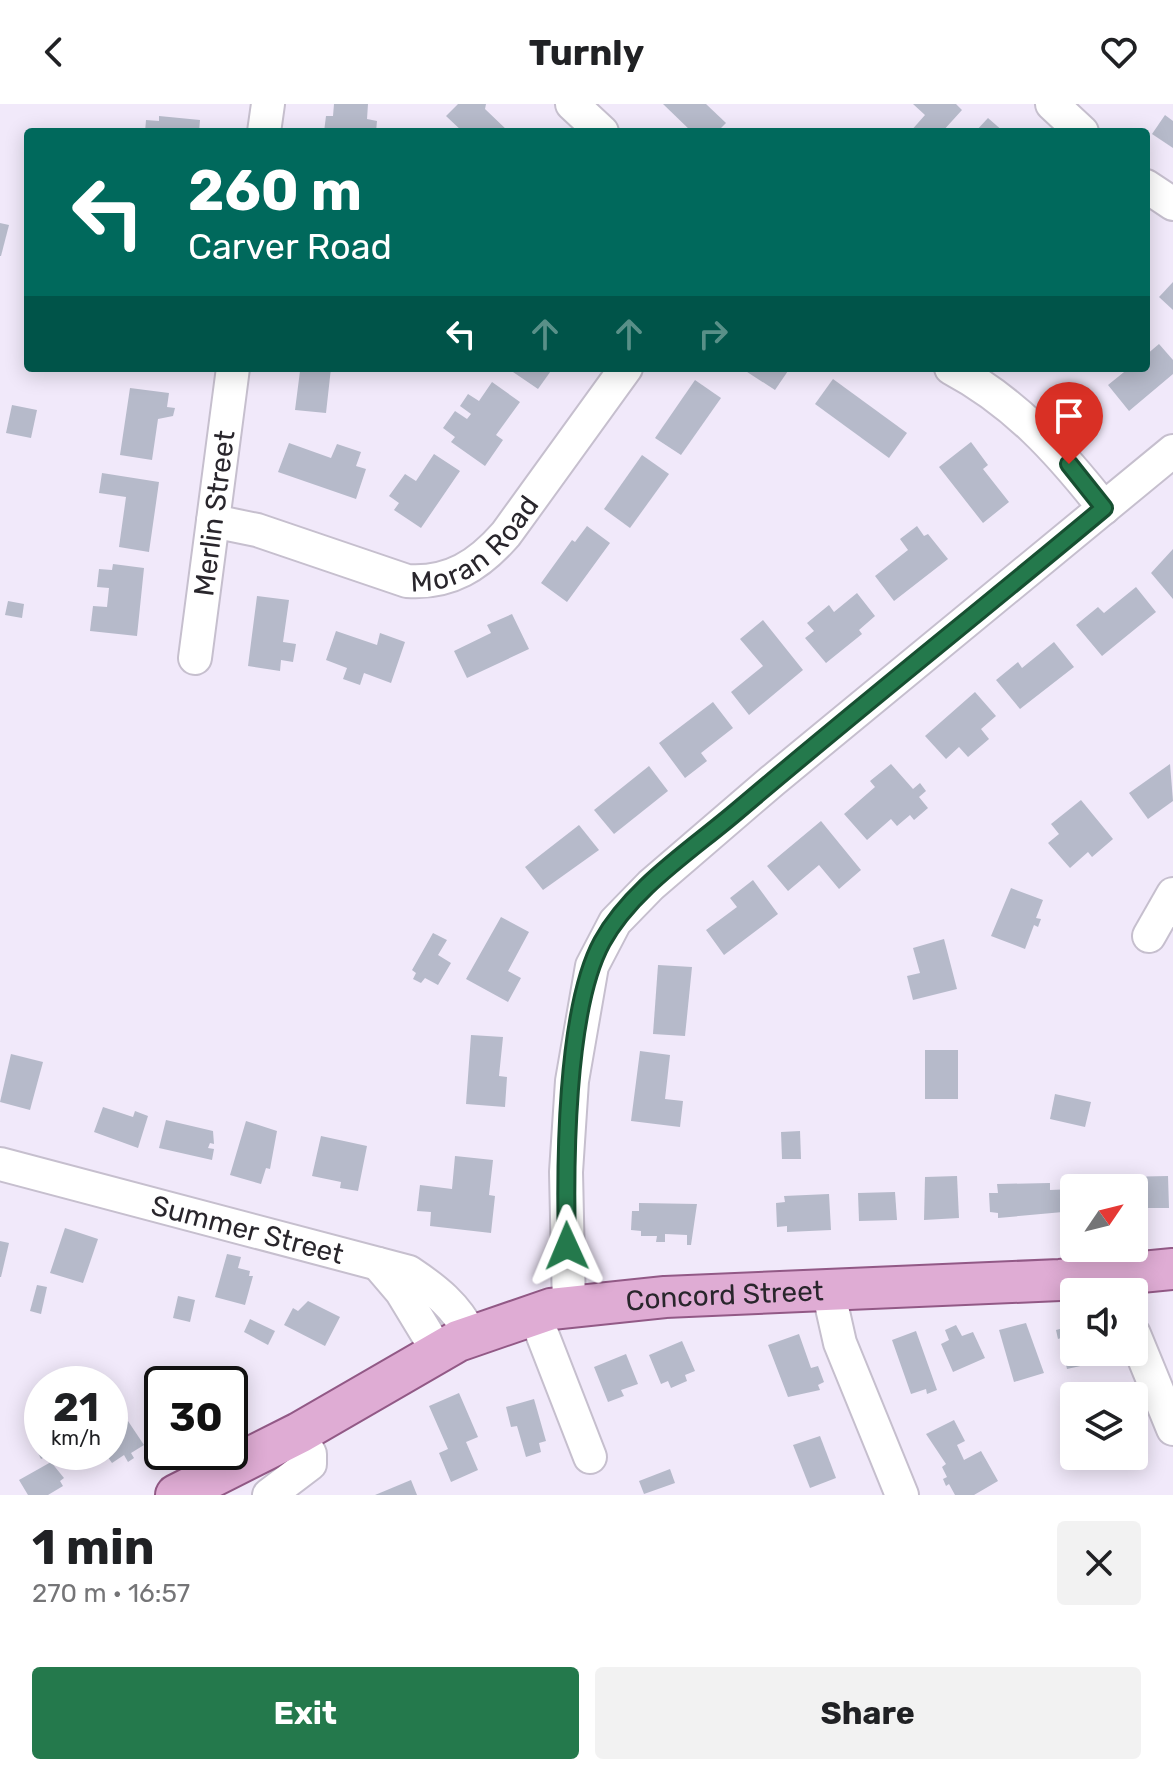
<!DOCTYPE html>
<meta charset="utf-8">
<style>
:root{--surface:#fff;--page:#f2f2f2;--text:#202124;--muted:#757577;--accent:#24794c}
body{margin:0;font-family:Rubik,sans-serif;background:var(--page);color:var(--text);height:100vh;display:flex;flex-direction:column;font-size:30px;white-space:nowrap}
*{box-sizing:border-box;margin:0}
p{font-size:26px;color:var(--muted)}
.icon{flex:none;width:44px;height:44px;fill:none;stroke:currentColor;stroke-width:2;stroke-linecap:round;stroke-linejoin:round}
.map{position:relative;height:1391px;overflow:hidden}
.side{display:flex;flex-direction:column;background:var(--surface);flex:1}
.side>*{flex:none}
.banner{position:absolute;left:24px;top:24px;width:1126px;height:244px;border-radius:8px;box-shadow:0 4px 20px #0003;background:#00695c;color:#fff;overflow:hidden}
.needle{width:52px;rotate:55deg}
.tools{position:absolute;left:1060px;top:1070px;display:grid;gap:16px}
.tools a{display:grid;place-items:center;width:88px;height:88px;border-radius:8px;background:var(--surface);box-shadow:0 4px 20px #0003;font-size:40px}
.speed{position:absolute;left:24px;top:1262px;display:flex;gap:16px;font-size:40px;font-weight:700;text-align:center}
.speed>*{display:grid;place-content:center;width:104px;height:104px;border-radius:50%;background:var(--surface);box-shadow:0 4px 20px #0003;line-height:1}
.speed small{font-size:20px;font-weight:400}
.speed .limit{border:4px solid #111;border-radius:12px;background:#fff;color:#111}
.pin{position:absolute;display:grid;place-items:center;width:68px;height:68px;color:#fff;margin:-82px -34px;border-radius:50% 50% 50% 0;rotate:-45deg;box-shadow:0 0 8px #0007}
.pin .icon{rotate:45deg}
.me{position:absolute;width:88px;margin:-44px;rotate:359deg;stroke-linejoin:round;filter:drop-shadow(0 0 6px #0008)}
.turn{display:flex;align-items:center;gap:28px;height:168px;padding:0 32px;font-size:36px}
.turn .icon{width:104px;height:104px;stroke-width:2.5}
.turn b{display:block;font-size:56px;line-height:68px}
.lanes{display:flex;align-items:center;height:76px;padding:0 32px;background:#0003;justify-content:center;gap:40px;direction:ltr}
.lanes .off{opacity:.35}
.round{display:grid;place-items:center;flex:none;width:84px;height:84px;border-radius:8px;background:var(--page)}
.head{display:flex;align-items:center;justify-content:space-between;height:136px;padding:0 32px}
h1{font-size:48px;font-weight:700;line-height:60px}
.button{display:flex;gap:16px;margin-top:auto;padding:16px 32px}
.button a{flex:1;height:92px;border-radius:8px;background:var(--accent);color:#fff;font-size:32px;font-weight:700;line-height:92px;text-align:center}
.button a+a{background:var(--page);color:var(--text)}
header{display:flex;justify-content:space-between;align-items:center;height:104px;padding:0 32px;background:var(--surface);font-size:36px;font-weight:700}
.map>svg:first-child{display:block}
.building{fill:#b6baca}
.lines{fill:none;stroke-linecap:round;stroke-linejoin:round}
.minor-casing{stroke:#c6bfce;stroke-width:36}
.major-casing{stroke:#925986;stroke-width:44}
.minor{stroke:#fff;stroke-width:32}
.major{stroke:#dfacd4;stroke-width:40}
.route-casing{stroke:#174f31;stroke-width:20}
.route{stroke:#24794c;stroke-width:14}
.labels{text-anchor:middle;stroke-width:6;stroke-linejoin:round;paint-order:stroke}
.street-label{font-size:28px;fill:#29262c;stroke:#f1e9fa}
</style>
<header><svg class="icon" aria-label="back" viewBox="0 0 24 24"><path d="M15 5l-7 7 7 7"/></svg>Turnly<svg class="icon" aria-label="heart" viewBox="0 0 24 24"><path d="M12 20l-8-8c-3-5 5-10 8-4 3-6 11-1 8 4z"/></svg></header>
<div class="map">
<svg width="1173" height="1391" viewBox="0 0 1173 1391">
<rect width="100%" height="100%" fill="#f1e9fa"/>
<g class="building">
<path d="M334,0H368L367,15L377,17L376,28H324L326,12H333Z"/>
<path d="M458,0H486L485,5L509,28H463L446,12Z"/>
<path d="M663,0H706L726,19L717,28H692Z"/>
<path d="M913,0H956L962,6L942,28H910L925,11Z"/>
<path d="M1165,11L1173,17V44L1152,30Z"/>
<path d="M159,12L200,16L199,28H145L146,16L159,17Z"/>
<path d="M988,14L1004,28H975Z"/>
<path d="M0,119L9,121L1,152H0Z"/>
<path d="M1173,178V206L1159,193Z"/>
<path d="M1159,240L1173,256V270L1129,307L1108,281L1129,264H1146V251Z"/>
<path d="M288,264H331L326,309L295,306L300,267Z"/>
<path d="M516,264H553L538,285L513,268Z"/>
<path d="M741,264H790L775,286Z"/>
<path d="M833,275L907,329L889,354L815,300Z"/>
<path d="M695,276L721,294L681,351L655,334Z"/>
<path d="M492,278L520,298L496,331L503,336L485,362L451,338L455,333L443,324L455,307L467,315L471,310L460,302L468,290L479,297Z"/>
<path d="M130,284L169,289L167,303L175,304L173,312L158,315L152,356L120,351Z"/>
<path d="M12,301L37,306L31,334L6,329Z"/>
<path d="M971,338L988,361L983,365L1009,398L983,419L939,363Z"/>
<path d="M289,339L331,354L337,340L361,348L356,362L366,365L356,395L278,368Z"/>
<path d="M434,350L460,367L421,424L394,406L399,399L389,392L405,370L416,377Z"/>
<path d="M642,351L669,370L630,424L604,405Z"/>
<path d="M102,369L159,378L149,448L119,443L126,393L99,389Z"/>
<path d="M587,422L610,439L567,498L541,479L572,436L575,438Z"/>
<path d="M917,422L924,432L928,430L948,455L894,497L875,472L908,446L900,435Z"/>
<path d="M1173,445V495L1151,469Z"/>
<path d="M113,460L144,464L137,532L90,527L93,502L107,503L109,484L97,483L99,465L112,466Z"/>
<path d="M1136,483L1156,508L1102,552L1076,521L1098,503L1104,509Z"/>
<path d="M857,489L875,512L859,526L862,530L826,559L805,534L814,527L807,519L829,501L834,508Z"/>
<path d="M257,492L289,496L283,538L296,540L293,558L281,556L280,567L248,562Z"/>
<path d="M8,497L24,500L22,514L5,511Z"/>
<path d="M512,510L529,545L467,574L454,547L491,529L487,521Z"/>
<path d="M763,516L803,566L749,611L731,588L763,562L740,535Z"/>
<path d="M336,527L377,541L380,529L405,538L391,579L364,569L360,581L343,575L347,564L326,556Z"/>
<path d="M1054,538L1074,563L1020,605L996,576L1018,558L1022,564Z"/>
<path d="M975,588L996,612L981,625L989,635L968,653L959,643L946,655L925,632Z"/>
<path d="M713,598L733,624L701,649L707,657L685,674L659,639Z"/>
<path d="M891,660L913,685L920,679L926,687L919,693L928,704L914,716L910,711L897,722L891,715L867,736L844,710L875,683L870,677Z"/>
<path d="M1170,660L1173,697L1148,715L1129,689Z"/>
<path d="M649,662L668,687L614,730L594,706Z"/>
<path d="M1081,696L1113,735L1092,753L1088,748L1070,764L1048,739L1059,730L1051,720Z"/>
<path d="M821,717L861,766L839,785L819,761L788,787L767,762Z"/>
<path d="M579,721L599,746L543,786L525,763Z"/>
<path d="M753,776L778,810L724,851L706,826L737,803L730,794Z"/>
<path d="M1011,784L1043,796L1036,814L1041,815L1038,823L1034,821L1025,845L991,832Z"/>
<path d="M501,813L529,828L508,867L521,874L508,898L466,875Z"/>
<path d="M433,829L447,836L438,851L451,859L438,881L425,874L421,879L413,875L416,869L412,866Z"/>
<path d="M944,835L957,885L913,896L907,872L920,869L913,844Z"/>
<path d="M658,861L692,863L685,932L653,930Z"/>
<path d="M471,931L503,933L499,972L507,973L505,1003L466,1000Z"/>
<rect x="925" y="946" width="33" height="49"/>
<path d="M640,947L670,951L665,995L683,997L680,1023L631,1017Z"/>
<path d="M11,950L43,958L30,1006L0,998Z"/>
<path d="M1055,990L1091,998L1085,1023L1050,1015Z"/>
<path d="M103,1003L133,1013L135,1007L148,1012L138,1044L94,1028Z"/>
<path d="M166,1016L213,1027L214,1040L210,1039L208,1044L214,1045L212,1056L159,1044Z"/>
<path d="M246,1017L277,1027L270,1065L266,1064L261,1080L230,1071Z"/>
<path d="M800,1027L801,1055H782L781,1028Z"/>
<path d="M321,1032L367,1042L358,1087L340,1084L341,1078L312,1072Z"/>
<path d="M455,1052L493,1056L489,1091L495,1092L491,1129L430,1122L431,1108L417,1107L420,1081L452,1085Z"/>
<path d="M957,1072L959,1114L924,1116L925,1073Z"/>
<path d="M1168,1072L1169,1104H1134V1084H1111L1121,1081V1073Z"/>
<path d="M1050,1079V1086L1074,1085V1107L998,1114V1109L990,1108L989,1089H998L997,1080Z"/>
<path d="M895,1088L897,1116L859,1117L858,1089Z"/>
<path d="M829,1090L831,1126L787,1128V1122L777,1123L776,1099L785,1098L784,1092Z"/>
<path d="M639,1099L697,1100L691,1141H687V1131L665,1130V1138H656L657,1132H641V1127L631,1126L632,1107H639Z"/>
<path d="M65,1124L98,1135L83,1179L50,1169Z"/>
<path d="M0,1137L9,1139L1,1173H0Z"/>
<path d="M227,1150L241,1153L238,1164L250,1167L249,1172H253L245,1201L215,1193Z"/>
<path d="M37,1181L47,1183L41,1210L30,1207Z"/>
<path d="M178,1192L195,1196L190,1218L173,1214Z"/>
<path d="M308,1197L340,1213L325,1242L284,1221L293,1204L298,1207Z"/>
<path d="M250,1215L275,1227L268,1241L244,1228Z"/>
<path d="M1026,1219L1044,1269L1014,1278L999,1226Z"/>
<path d="M956,1221L962,1232L973,1228L985,1254L953,1268L941,1240L949,1236L945,1226Z"/>
<path d="M1071,1222L1074,1248H1101L1103,1257L1067,1265L1061,1239L1065,1238L1064,1233L1058,1235L1056,1226Z"/>
<path d="M916,1227L937,1286L927,1290L926,1285L911,1290L892,1236Z"/>
<path d="M799,1230L811,1264L818,1262L824,1278L818,1281L820,1286L788,1293L768,1241Z"/>
<path d="M682,1237L695,1267L685,1271L687,1277L671,1284L668,1277L661,1280L649,1251Z"/>
<path d="M626,1250L638,1280L621,1286L624,1292L608,1298L594,1263Z"/>
<path d="M181,1271L187,1280H166Z"/>
<path d="M459,1289L478,1333L466,1338L478,1366L451,1378L439,1349L448,1345L429,1302Z"/>
<path d="M534,1295L546,1337L539,1339L541,1348L526,1353L517,1322L511,1323L506,1303Z"/>
<path d="M954,1316L965,1337L957,1341L964,1356L981,1347L998,1377L974,1391H955L949,1380L946,1382L943,1375L947,1373L942,1363L946,1360L926,1330Z"/>
<path d="M128,1317L144,1341L131,1349L134,1354L128,1358L124,1351L112,1359L105,1349L86,1362L77,1348H110V1330Z"/>
<path d="M42,1327V1348H55L41,1355L30,1333Z"/>
<path d="M820,1332L836,1374L810,1384L793,1341Z"/>
<path d="M51,1358L64,1374L60,1377L63,1382L48,1391H28L19,1376Z"/>
<path d="M670,1365L675,1379L644,1390L639,1377Z"/>
<path d="M411,1376L417,1391H375Z"/>
</g>
<g class="lines">
<g class="minor-casing">
<g id="minor">
<path d="M572,0L602,28"/>
<path d="M1052,0L1082,28"/>
<path d="M264,28L268,0"/>
<path d="M1146,82L1173,100"/>
<path d="M951,264C1015,298 1059,347 1104,404"/>
<path id="s1" d="M213,417L257,426L407,477C450,480 479,461 506,430L626,264"/>
<path id="s2" d="M195,554L233,264"/>
<path d="M1149,832L1173,790"/>
<path id="s3" d="M0,1060L409,1168C436,1186 456,1202 471,1231"/>
<path d="M378,1160L401,1187L438,1248"/>
<path d="M828,1186L840,1239L902,1391"/>
<path d="M569,1203L566,1068L572,977L592,862L615,818L651,781L772,677L1173,347"/>
<path d="M534,1209L590,1353"/>
<path d="M1134,1230L1173,1325"/>
<path d="M269,1391L310,1360V1350L299,1329"/>
</g>
</g>
<g class="major-casing">
<g id="major">
<path id="s4" d="M176,1391L299,1329L458,1237L551,1205L665,1193L1060,1176L1173,1165"/>
</g>
</g>
<use href="#minor" class="minor"/>
<use href="#major" class="major"/>
</g>
<g class="lines">
<g class="route-casing">
<path id="route" d="M567,1142C565,1064 565,906 602,838C631,785 690,747 736,708C857,605 982,506 1104,404L1069,360"/>
</g>
<use href="#route" class="route"/>
</g>
<g class="labels">
<g class="street-label">
<text dy="10" stroke="none"><textPath href="#s2" startOffset="146">Merlin Street</textPath></text>
<text dy="10" stroke="none"><textPath href="#s1" startOffset="284">Moran Road</textPath></text>
<text dy="10" stroke="none"><textPath href="#s3" startOffset="256">Summer Street</textPath></text>
<text dy="10" stroke="none"><textPath href="#s4" startOffset="594">Concord Street</textPath></text>
</g>
</g>
</svg>
<div class="tools">
<a><svg class="needle" viewBox="-14 -14 28 28"><path d="M0-13l5 13h-10z" fill="#e53935"/><path d="M0 13l5-13h-10z" fill="#757577"/></svg></a>
<a><svg class="icon" aria-label="sound" viewBox="0 0 24 24"><path d="M4 9h4l5-4v14l-5-4H4zM17 9q2 3 0 6"/></svg></a>
<a><svg class="icon" aria-label="layers" viewBox="0 0 24 24"><path d="M12 4l9 5-9 5-9-5zM3 14l9 5 9-5"/></svg></a>
</div>
<div class="speed"><div>21<small>km/h</small></div><div class="limit">30</div></div>
<div class="pin" style="left:1069px;top:360px;background:#d93025"><svg class="icon" aria-label="arrive" viewBox="0 0 24 24"><path d="M6 21V4h12l-3 4 3 4H6"/></svg></div>
<svg class="me" style="left:567px;top:1142px" viewBox="-20 -20 40 40"><path d="M0-17L14 15 0 8-14 15z" fill="#24794c" stroke="#fff" stroke-width="4"/></svg>
<div class="banner">
<div class="turn"><svg class="icon" aria-label="left" viewBox="0 0 24 24"><path d="M17 20v-9H6M10 6l-5 5 5 5"/></svg><div><b>260 m</b>Carver Road</div></div>
<div class="lanes"><svg class="icon" aria-label="left" viewBox="0 0 24 24"><path d="M17 20v-9H6M10 6l-5 5 5 5"/></svg><svg class="icon off" aria-label="ahead" viewBox="0 0 24 24"><path d="M12 20V5M6 11l6-6 6 6"/></svg><svg class="icon off" aria-label="ahead" viewBox="0 0 24 24"><path d="M12 20V5M6 11l6-6 6 6"/></svg><svg class="icon off" aria-label="right" viewBox="0 0 24 24"><path d="M7 20v-9h11M14 6l5 5-5 5"/></svg></div>
</div>
</div>
<section class="side">
<div class="head"><div><h1>1 min</h1><p>270 m · 16:57</p></div><a class="round"><svg class="icon" aria-label="close" viewBox="0 0 24 24"><path d="M6 6l12 12M18 6L6 18"/></svg></a></div>
<div class="button"><a>Exit</a><a>Share</a></div>
</section>
